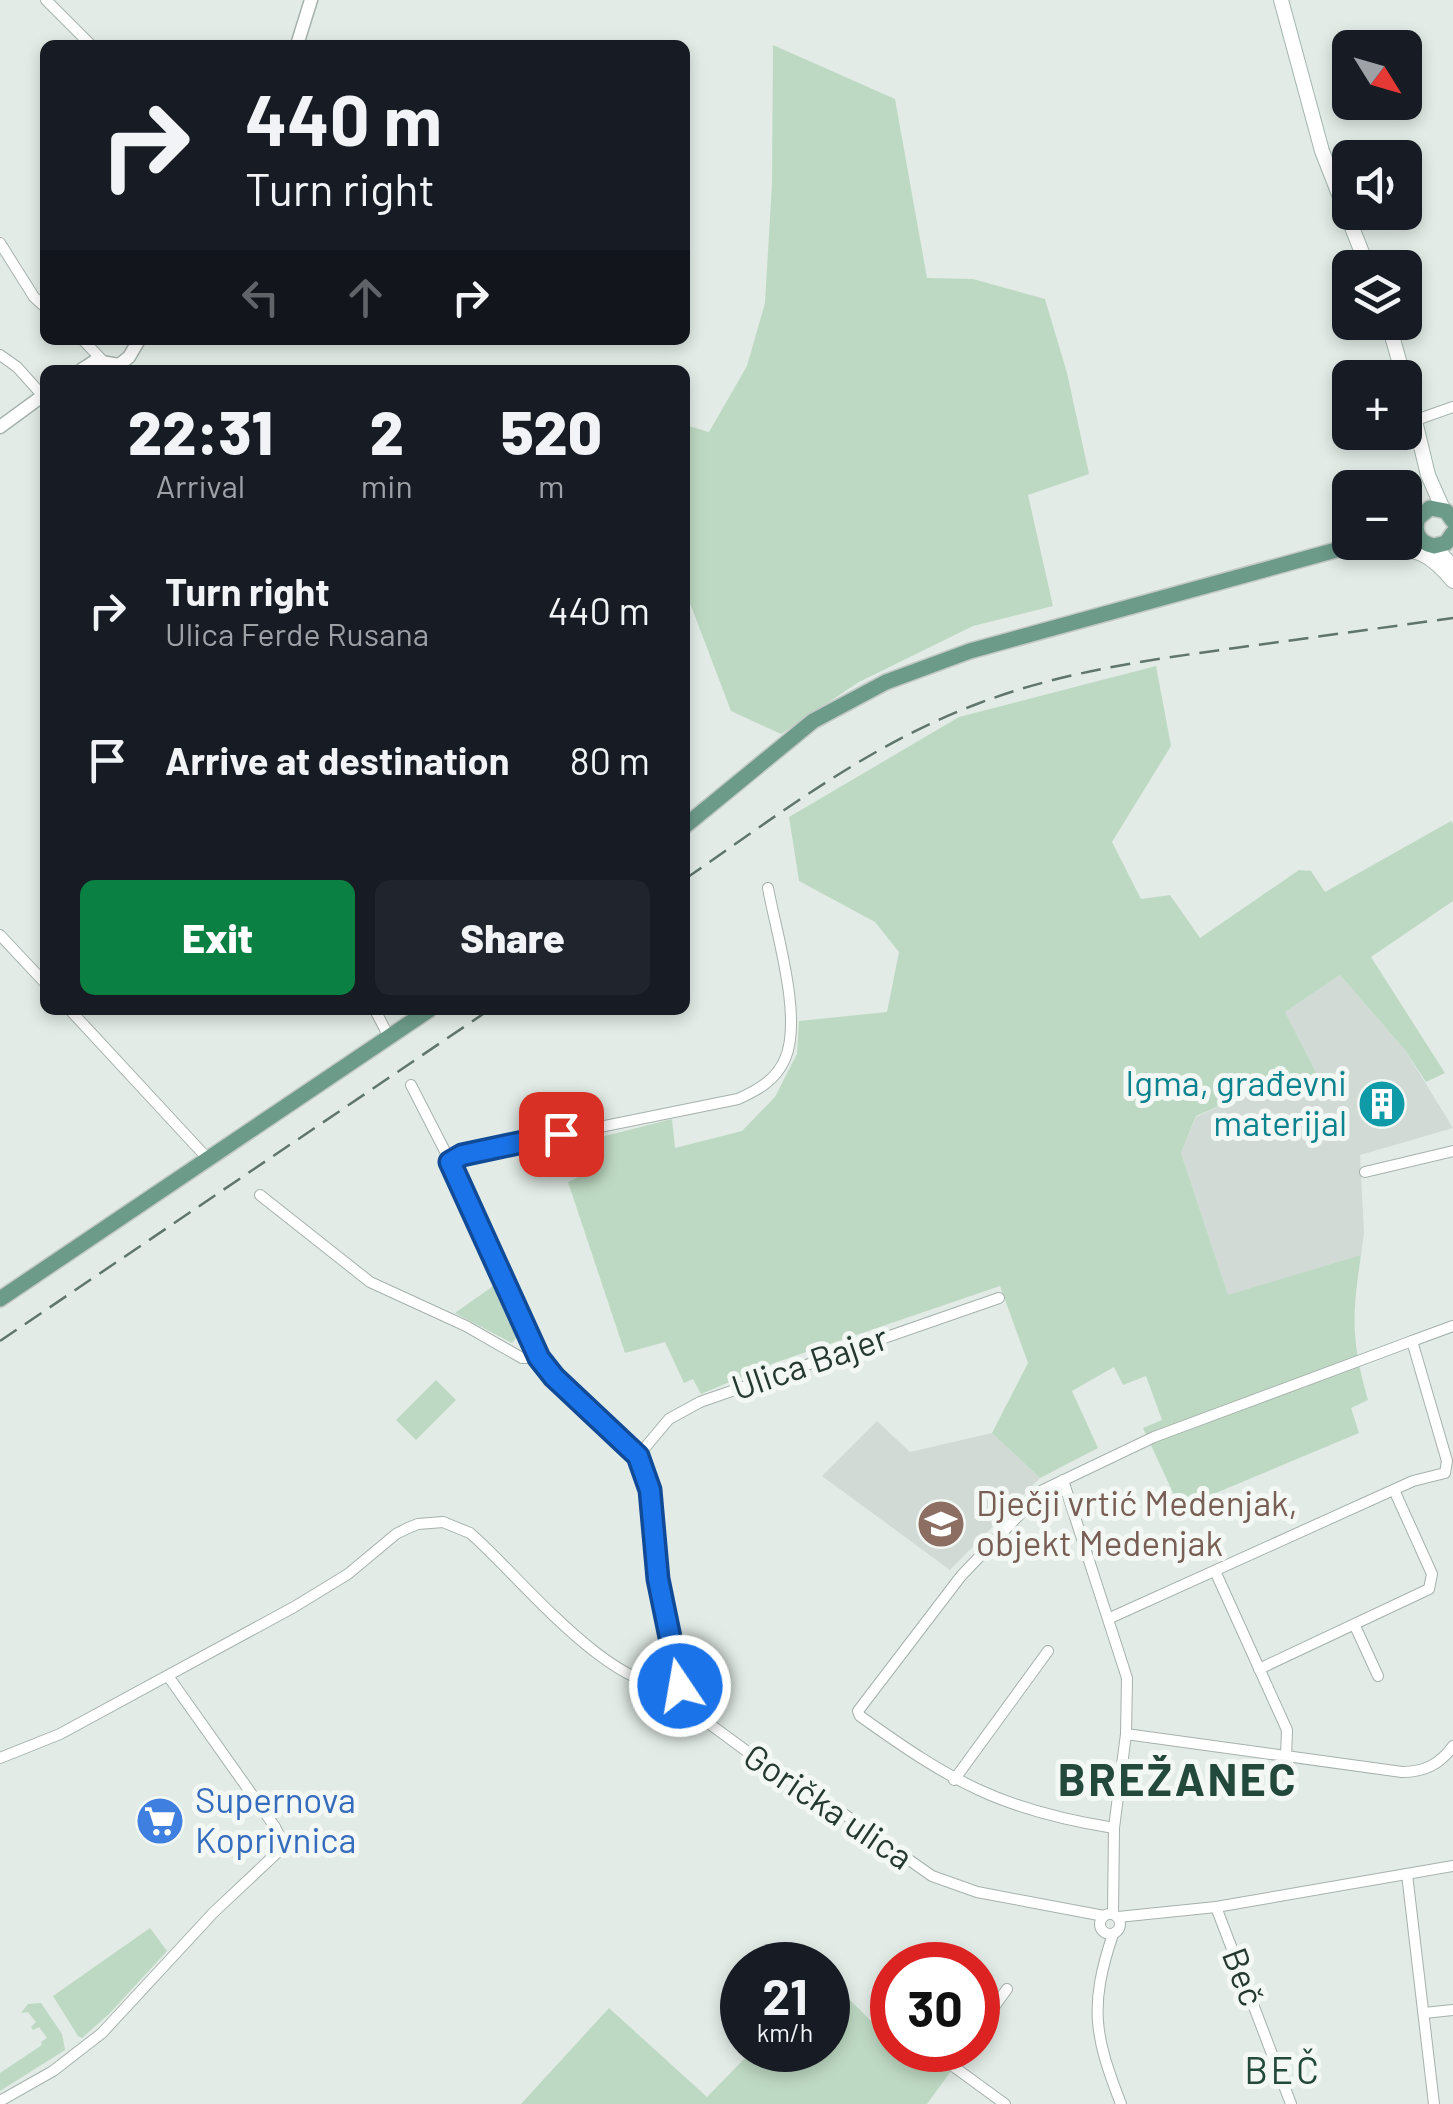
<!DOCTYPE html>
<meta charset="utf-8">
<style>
:root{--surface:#171b24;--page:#20242c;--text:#f1f3f6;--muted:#9ea1a6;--accent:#0b8043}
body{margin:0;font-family:Barlow,sans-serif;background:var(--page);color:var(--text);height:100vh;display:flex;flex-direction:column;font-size:38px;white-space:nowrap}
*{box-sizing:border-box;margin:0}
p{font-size:32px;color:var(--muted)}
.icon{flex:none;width:55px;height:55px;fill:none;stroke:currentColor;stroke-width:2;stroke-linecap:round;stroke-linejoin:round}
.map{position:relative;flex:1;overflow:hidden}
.details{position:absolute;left:40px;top:365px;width:650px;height:650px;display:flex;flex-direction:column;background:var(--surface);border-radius:15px;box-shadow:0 5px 15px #0003}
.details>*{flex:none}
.guide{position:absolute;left:40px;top:40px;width:650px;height:305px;border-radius:15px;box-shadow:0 5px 15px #0003;background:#171b24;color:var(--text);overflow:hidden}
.needle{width:65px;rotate:127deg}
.buttons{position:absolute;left:1332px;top:30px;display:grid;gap:20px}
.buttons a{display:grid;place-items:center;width:90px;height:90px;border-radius:15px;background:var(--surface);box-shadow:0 5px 15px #0003;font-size:50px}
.speed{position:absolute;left:720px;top:1942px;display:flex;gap:20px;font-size:50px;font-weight:700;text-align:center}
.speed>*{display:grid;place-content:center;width:130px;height:130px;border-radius:50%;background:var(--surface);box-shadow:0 5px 15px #0003;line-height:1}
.speed small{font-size:25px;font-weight:400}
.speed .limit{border:15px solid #d22;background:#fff;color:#111}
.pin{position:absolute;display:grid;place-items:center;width:85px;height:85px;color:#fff;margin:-42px;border-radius:20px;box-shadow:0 5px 15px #0006}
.me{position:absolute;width:110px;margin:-55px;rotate:348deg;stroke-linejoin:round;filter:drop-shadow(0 0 8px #0008)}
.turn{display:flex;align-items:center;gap:35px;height:210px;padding:0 40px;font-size:45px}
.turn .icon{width:130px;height:130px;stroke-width:2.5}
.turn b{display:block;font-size:70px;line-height:85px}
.lanes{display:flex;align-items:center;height:95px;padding:0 40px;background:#0003;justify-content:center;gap:50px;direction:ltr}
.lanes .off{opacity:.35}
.eta{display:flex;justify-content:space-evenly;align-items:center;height:170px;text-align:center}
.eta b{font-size:60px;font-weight:800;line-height:70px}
.action{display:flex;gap:20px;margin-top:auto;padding:20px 40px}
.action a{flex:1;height:115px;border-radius:15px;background:var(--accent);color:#fff;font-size:40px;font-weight:800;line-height:115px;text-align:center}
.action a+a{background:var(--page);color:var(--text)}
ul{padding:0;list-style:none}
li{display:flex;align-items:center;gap:30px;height:150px;padding:0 40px}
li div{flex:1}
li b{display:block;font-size:38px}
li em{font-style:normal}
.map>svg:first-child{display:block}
.built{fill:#d1dad5}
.green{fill:#bed9c3}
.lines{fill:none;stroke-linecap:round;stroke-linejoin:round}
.minor-casing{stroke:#a6b2ac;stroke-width:12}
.tertiary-casing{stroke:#a6b2ac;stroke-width:15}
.secondary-casing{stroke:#a3b5ad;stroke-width:16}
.primary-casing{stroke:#c2c8c6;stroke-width:18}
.minor{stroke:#fff;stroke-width:10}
.tertiary{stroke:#fff;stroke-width:12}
.secondary{stroke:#fff;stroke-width:14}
.primary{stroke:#6c9b8a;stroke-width:15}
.rail{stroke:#5f756d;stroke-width:2.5;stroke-dasharray:20 10;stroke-linecap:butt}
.route-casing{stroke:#114b97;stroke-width:25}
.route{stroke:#1a73e8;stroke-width:18}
.labels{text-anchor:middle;stroke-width:10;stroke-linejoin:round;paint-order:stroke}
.culture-label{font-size:35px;fill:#0d838f;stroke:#f3f8f4;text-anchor:end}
.street-label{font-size:35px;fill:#253932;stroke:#f3f8f4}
.education-label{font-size:35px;fill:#785e54;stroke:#f3f8f4;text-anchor:start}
.shop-label{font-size:35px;fill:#366cbe;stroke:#f3f8f4;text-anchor:start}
.neighbourhood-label{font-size:38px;letter-spacing:2.5px;fill:#23493c;stroke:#f3f8f4}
.district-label{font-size:45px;font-weight:bold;letter-spacing:2.5px;fill:#23493c;stroke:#f3f8f4}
</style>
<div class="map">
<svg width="1453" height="2104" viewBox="0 0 1453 2104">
<rect width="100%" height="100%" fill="#e2ebe6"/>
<g class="built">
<path d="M1340,975L1405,1050L1453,1128L1360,1155L1364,1233L1361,1255L1228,1296L1181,1153L1196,1117L1239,1097L1321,1082L1285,1012Z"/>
<path d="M877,1421L910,1452L992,1433L1040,1478L950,1570L822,1476Z"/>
</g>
<g class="green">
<path d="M773,45L895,99L927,278L973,279L1045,299L1067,373L1089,474L1028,495L1053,606L973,626L859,682L781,734L731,711L685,590V425L709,432L747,366L765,303L772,183Z"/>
<path d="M1156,666L1171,746L1112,842L1141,899L1170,895L1200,938L1299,870L1311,871L1325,892L1451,821L1453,824V901L1371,957L1445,1073L1426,1082L1405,1050L1340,975L1285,1012L1321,1082L1239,1097L1196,1116L1181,1153L1228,1295L1361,1255C1352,1316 1351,1340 1368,1400L1351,1408L1359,1433L1180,1508L1143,1428L1162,1420L1146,1376L1123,1385L1114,1367L1072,1391L1098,1448L1040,1478L992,1433L1028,1363L1000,1286L777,1362L701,1394L693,1379L684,1383L665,1342L625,1353L568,1182L599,1167L593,1139L672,1119L675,1148L742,1131L775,1097L797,1054L799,1021L887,1012L899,952L875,922L799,881L789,817L959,717Z"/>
<path d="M496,1284L518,1335L512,1343L455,1313Z"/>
<path d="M436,1380L456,1400L416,1440L396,1420Z"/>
<path d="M150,1928L167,1951L109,2014L82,2038L78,2036L53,1996Z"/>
<path d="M828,1986L851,2001L892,2042V2050H901L906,2055L951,2071L927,2104H521L609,2008L707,2097L753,2050H828Z"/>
<path d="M41,2003L62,2034L65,2050L0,2091V2073L42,2045L41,2042L47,2038L39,2027L33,2030L31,2027L36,2022L28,2012L21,2013L28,2004Z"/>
</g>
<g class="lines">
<g class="minor-casing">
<g id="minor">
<path d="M46,0L91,45"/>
<path d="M0,243L34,297L45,307"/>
<path d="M83,340L102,360"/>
<path d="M0,355L17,367L43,396"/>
<path d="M1416,420L1453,407"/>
<path d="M0,935L45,983"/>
<path d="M70,1010L208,1159"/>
<path d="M375,1010L389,1037"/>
<path d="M411,1085L450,1161L539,1358L555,1377L638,1456L649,1490L658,1579L680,1686L707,1722L768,1767L841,1812L932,1876L977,1892L1104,1916"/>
<path d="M450,1161L462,1155L738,1099C758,1090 776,1080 785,1059C803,1018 776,932 768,888"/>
<path d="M1365,1172L1453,1151"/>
<path d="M260,1195L370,1282L466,1326L522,1358H539"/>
<path d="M638,1456L669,1419L700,1402L999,1298"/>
<path d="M1063,1480L1127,1678L1126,1734L1114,1828L1113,1914"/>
<path d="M1215,1571L1287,1730L1286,1757"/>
<path d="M1110,1618L1413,1481L1445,1473L1447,1461L1412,1341L1453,1326"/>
<path d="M1355,1626L1378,1676"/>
<path d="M1259,1669L1429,1589L1432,1574L1394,1490"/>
<path d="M1126,1734L1402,1772C1425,1772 1440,1764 1453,1746"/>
<path d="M0,1758L60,1734L294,1607L348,1574L396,1534L408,1528L418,1524L443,1522L470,1533C518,1574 613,1697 680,1686"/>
<path d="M954,1780L1048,1651"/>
<path d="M1114,1828C1001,1810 952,1782 860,1716L858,1711L961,1576L1043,1490L1154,1437L1412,1341"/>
<path d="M1407,1874L1434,2104"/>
<path d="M1216,1907L1291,2104"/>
<circle cx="1110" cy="1924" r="10"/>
<path d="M1118,1917L1216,1907L1453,1866"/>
<path d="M1113,1934C1089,2006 1094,2035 1121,2104"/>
<path d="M1424,2013L1453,2010"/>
<path d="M978,2029L1007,1989"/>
<path d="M935,2053L1005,2104"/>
<path d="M952,2064L962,2050"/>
<path d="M0,2101L53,2071L102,2033L214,1912L280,1850V1837L275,1827L168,1676"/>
</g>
</g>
<g class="tertiary-casing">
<g id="tertiary">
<path d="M297,45L311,0"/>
<path d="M81,370L95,361L119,365L129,357L139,340"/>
<path d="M0,427L45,394"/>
</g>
</g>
<g class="secondary-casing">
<g id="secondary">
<path d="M1281,0L1322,151L1368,268"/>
<path d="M1388,322L1404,378"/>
<path d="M1405,380L1428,475L1443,509"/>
<path d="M1359,544C1405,557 1416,536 1453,581"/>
<path d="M1434,546L1453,567"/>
</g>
</g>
<g class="primary-casing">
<g id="primary">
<path d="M1453,521L1446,511L1430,508L1418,518C1413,532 1419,543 1434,546L1446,543L1453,533"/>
<path d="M685,826L813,721L886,682L970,651L1365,542"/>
<path d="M0,1299L429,1010"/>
</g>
</g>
<use href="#minor" class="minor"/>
<use href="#tertiary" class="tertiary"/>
<use href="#secondary" class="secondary"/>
<use href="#primary" class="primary"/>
<g class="rail">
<path d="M685,879C778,815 870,744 977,704C1060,672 1148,660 1235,648C1308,638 1380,628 1453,618"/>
<path d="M0,1341L489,1010"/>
</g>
</g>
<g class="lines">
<g class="route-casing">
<path id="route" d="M561,1134L462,1155L450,1162L539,1358L554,1377L638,1456L650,1490L658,1579L680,1686"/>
</g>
<use href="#route" class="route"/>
</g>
<defs>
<g id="building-disc" transform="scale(2.5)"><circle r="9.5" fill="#0f9aa8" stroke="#f3f8f4"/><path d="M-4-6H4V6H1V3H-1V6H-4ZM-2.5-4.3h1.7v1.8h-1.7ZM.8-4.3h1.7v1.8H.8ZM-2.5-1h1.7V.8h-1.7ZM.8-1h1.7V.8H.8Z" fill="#fff"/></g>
<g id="school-disc" transform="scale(2.5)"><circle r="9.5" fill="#8d6e63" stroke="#f3f8f4"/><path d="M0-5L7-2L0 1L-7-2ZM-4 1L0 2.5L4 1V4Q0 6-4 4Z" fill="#fff"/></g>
<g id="supermarket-disc" transform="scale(2.5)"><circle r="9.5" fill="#3f7fe0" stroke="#f3f8f4"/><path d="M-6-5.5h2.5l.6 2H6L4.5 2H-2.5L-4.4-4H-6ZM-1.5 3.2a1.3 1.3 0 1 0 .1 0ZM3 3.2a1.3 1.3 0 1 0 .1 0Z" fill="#fff"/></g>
</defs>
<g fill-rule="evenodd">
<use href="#building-disc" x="1382" y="1104"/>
<use href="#school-disc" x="941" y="1524"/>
<use href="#supermarket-disc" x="160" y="1821"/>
</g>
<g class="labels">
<g class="culture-label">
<text x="1347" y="1096">Igma, građevni<tspan x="1347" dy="40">materijal</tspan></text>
</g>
<g class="street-label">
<text transform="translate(810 1363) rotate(-19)" y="12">Ulica Bajer</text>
<text transform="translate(828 1807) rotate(34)" y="12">Gorička ulica</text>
<text transform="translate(1243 1977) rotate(69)" y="12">Beč</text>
</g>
<g class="education-label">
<text x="976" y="1516">Dječji vrtić Medenjak,<tspan x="976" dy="40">objekt Medenjak</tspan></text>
</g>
<g class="shop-label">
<text x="195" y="1813">Supernova<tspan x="195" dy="40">Koprivnica</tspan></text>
</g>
<g class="neighbourhood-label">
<text x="1283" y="2084">BEČ</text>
</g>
<g class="district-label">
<text x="1178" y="1796">BREŽANEC</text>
</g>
</g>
</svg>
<div class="buttons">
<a><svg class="needle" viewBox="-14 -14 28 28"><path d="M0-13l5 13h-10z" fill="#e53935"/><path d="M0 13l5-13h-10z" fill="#9ea1a6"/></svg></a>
<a><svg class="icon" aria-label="sound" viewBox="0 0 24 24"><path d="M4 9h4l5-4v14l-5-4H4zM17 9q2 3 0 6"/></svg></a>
<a><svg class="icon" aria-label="layers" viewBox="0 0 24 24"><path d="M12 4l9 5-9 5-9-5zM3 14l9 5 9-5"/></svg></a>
<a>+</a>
<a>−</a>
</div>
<div class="speed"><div>21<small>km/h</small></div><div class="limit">30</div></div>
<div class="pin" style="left:561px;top:1134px;background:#d93025"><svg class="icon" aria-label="arrive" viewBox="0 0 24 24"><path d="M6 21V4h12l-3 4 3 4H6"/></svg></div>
<svg class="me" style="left:680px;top:1686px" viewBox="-20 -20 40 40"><circle r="17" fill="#1a73e8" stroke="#fff" stroke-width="3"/><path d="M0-11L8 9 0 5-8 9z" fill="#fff"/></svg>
<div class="guide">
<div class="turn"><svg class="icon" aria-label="right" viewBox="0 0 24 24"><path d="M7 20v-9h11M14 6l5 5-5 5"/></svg><div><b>440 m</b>Turn right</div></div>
<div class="lanes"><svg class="icon off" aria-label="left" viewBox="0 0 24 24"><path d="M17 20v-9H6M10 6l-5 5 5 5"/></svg><svg class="icon off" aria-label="ahead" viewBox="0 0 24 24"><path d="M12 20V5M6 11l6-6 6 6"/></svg><svg class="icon" aria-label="right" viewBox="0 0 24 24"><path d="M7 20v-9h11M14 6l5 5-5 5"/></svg></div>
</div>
<section class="details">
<div class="eta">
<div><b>22:31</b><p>Arrival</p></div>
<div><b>2</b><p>min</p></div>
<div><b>520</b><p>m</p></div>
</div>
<ul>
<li><svg class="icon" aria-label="right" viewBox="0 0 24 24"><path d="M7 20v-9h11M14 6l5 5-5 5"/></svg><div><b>Turn right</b><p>Ulica Ferde Rusana</p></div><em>440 m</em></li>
<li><svg class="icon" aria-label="arrive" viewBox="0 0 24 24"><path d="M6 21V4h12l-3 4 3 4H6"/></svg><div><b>Arrive at destination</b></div><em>80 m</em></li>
</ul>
<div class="action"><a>Exit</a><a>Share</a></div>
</section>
</div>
